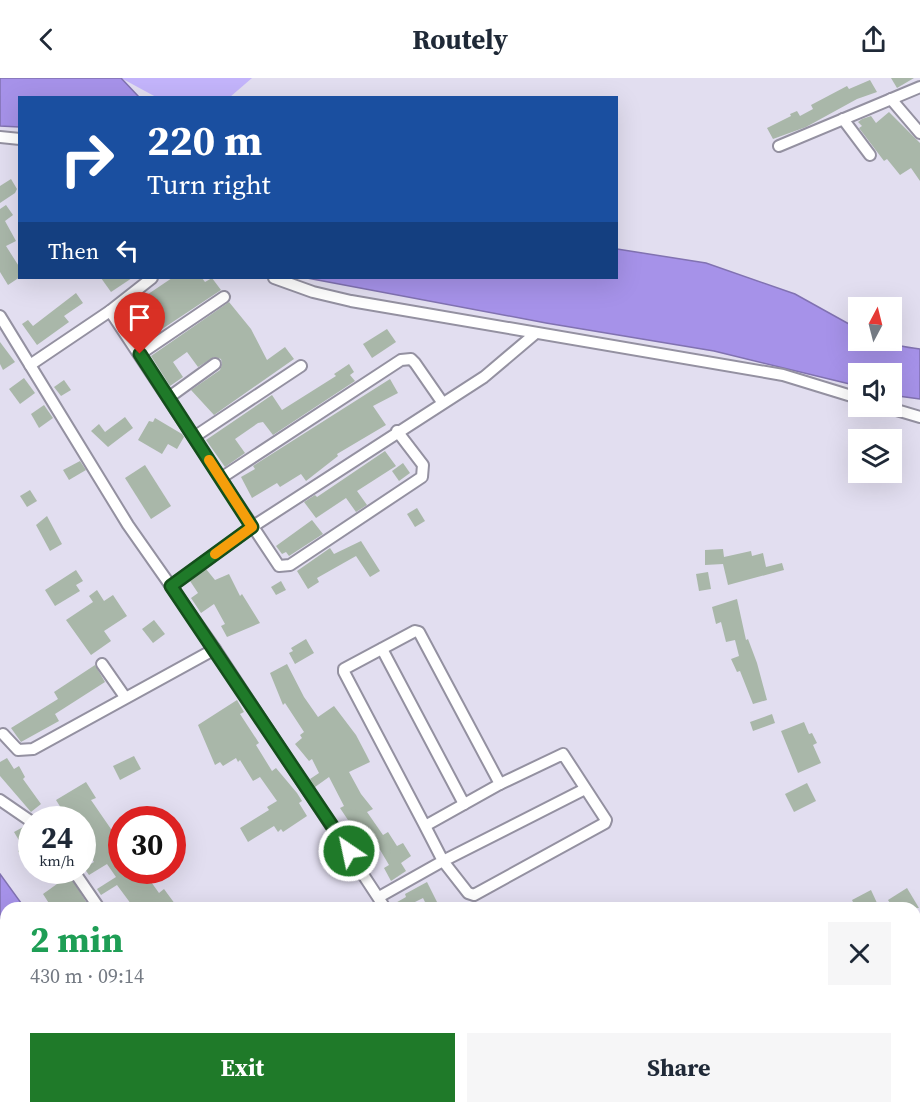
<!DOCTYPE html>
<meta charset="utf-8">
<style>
:root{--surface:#fff;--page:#f6f6f7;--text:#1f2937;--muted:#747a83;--accent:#1f7a29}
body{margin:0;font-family:"Source Serif 4",serif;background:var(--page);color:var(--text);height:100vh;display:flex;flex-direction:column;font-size:22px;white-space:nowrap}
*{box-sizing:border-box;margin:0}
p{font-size:20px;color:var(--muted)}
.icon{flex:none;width:33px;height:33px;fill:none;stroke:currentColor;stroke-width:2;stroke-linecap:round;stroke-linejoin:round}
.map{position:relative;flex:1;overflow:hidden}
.panel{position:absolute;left:0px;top:824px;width:921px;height:212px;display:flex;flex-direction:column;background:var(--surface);border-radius:18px 18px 0 0;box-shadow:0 6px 24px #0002}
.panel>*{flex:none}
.guide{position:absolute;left:18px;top:18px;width:600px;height:183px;border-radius:0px;box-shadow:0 6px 24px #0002;background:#1a4fa0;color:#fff;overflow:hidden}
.needle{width:39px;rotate:7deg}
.buttons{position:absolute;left:848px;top:219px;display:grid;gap:12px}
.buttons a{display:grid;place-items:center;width:54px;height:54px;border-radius:0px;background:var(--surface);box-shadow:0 6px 24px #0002;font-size:30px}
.speed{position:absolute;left:18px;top:728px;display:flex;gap:12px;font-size:30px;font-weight:700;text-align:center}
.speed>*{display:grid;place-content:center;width:78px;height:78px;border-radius:50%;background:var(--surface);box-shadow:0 6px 24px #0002;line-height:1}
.speed small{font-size:15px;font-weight:400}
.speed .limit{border:9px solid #d22;background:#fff;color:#111}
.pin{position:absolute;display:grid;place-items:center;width:51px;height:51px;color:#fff;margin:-62px -26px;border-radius:50% 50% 50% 0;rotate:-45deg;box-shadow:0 0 6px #0007}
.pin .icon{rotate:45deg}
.me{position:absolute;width:66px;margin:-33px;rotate:326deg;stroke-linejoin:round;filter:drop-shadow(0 0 4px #0008)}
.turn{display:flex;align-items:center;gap:21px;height:126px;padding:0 30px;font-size:27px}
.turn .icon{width:78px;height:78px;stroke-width:2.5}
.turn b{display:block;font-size:42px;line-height:51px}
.then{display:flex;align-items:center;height:57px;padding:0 30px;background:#0003;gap:12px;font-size:22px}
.round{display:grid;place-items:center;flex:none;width:63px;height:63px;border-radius:0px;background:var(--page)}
.summary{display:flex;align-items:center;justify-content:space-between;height:102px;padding:0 30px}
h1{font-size:36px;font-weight:700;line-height:45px;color:#1e9e55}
.action{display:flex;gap:12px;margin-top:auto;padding:12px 30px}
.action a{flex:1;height:69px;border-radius:0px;background:var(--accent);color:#fff;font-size:24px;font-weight:700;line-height:69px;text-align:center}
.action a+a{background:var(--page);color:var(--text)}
header{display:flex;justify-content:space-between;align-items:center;height:78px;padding:0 30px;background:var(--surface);font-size:27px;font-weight:700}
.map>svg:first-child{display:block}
.green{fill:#c3b4fb}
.water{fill:#a692e9;stroke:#8172b1;stroke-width:1.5}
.building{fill:#a9b7a9}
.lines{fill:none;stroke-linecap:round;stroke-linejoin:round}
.minor-casing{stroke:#9491a1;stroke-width:14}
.minor{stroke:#fff;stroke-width:10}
.route-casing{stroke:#144f1b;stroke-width:15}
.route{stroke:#1f7a29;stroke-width:10}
.slow{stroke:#f59e0b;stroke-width:10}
</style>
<header><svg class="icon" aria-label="back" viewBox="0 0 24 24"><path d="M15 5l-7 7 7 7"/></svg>Routely<svg class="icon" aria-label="share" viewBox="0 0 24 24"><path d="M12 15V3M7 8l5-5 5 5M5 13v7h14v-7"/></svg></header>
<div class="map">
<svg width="920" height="1034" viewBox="0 0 920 1034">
<rect width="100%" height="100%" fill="#e2def0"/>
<path class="green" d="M121,0H252L230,19H156Z"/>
<g class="water">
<path d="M0,0H121L139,19L20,20L19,49L0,48Z"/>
<path d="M617,171L706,185L795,216L858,251V262C879,262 898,269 920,271V321L891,317V296H858V308L714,273L546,245L307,200H616Z"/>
<path d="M0,796L24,829L6,830V1029H176L180,1034H0Z"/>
</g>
<g class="building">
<path d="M891,0H914L897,10Z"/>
<path d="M870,2L877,14L857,21L806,49L773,61L767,50L791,38L790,36L797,33L800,38L813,31L811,27L847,8L849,11Z"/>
<path d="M889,34L920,65V103L911,90L900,97L887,81L884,83L859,50L862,48L858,44L862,41L871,38L876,45Z"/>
<path d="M11,101L17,111L15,115L0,125V108Z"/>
<path d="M6,127L13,137L5,143L16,163L6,168L20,190V199L8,207L0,194V131Z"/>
<path d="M101,200H132L111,214Z"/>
<path d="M172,200H202L205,204L212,200L221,212L141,265L132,253L135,251L123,233Z"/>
<path d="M76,215L83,225L64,238L69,244L37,267L22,246L28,242L33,248Z"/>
<path d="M229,224L251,251L267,282L285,269L294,281L214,337L191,312L220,292L222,286L221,281L214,279L198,289L187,274L173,284L183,299L170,308L151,278Z"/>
<path d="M387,251L396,264L372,280L363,266Z"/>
<path d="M0,264L15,284L3,292L0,286Z"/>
<path d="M349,286L354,294L350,297L355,303L273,357L263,344L258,345L235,361L245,375L225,389L206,362L272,317L282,332L336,298L334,296Z"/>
<path d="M24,300L35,315L20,326L9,311Z"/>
<path d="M390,301L398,315L373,328L386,347L337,376L338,378L306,403L301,396L280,409L277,405L252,420L241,399L255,391L253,388Z"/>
<path d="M64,302L71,312L61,318L54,309Z"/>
<path d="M44,327L53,340L39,350L31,336Z"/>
<path d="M125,339L133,350L108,369L91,353L99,346L105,354Z"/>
<path d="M155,340L182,356L184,359L177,371L168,366L162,376L138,362L149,343L153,344Z"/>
<path d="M385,373L396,388L357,413L367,427L356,434L346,420L316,440L304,424L315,417L317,419Z"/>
<path d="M80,383L86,392L69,402L63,392Z"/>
<path d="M403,385L410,395L399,403L392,393Z"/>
<path d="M145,387L171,428L151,441L125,400Z"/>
<path d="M30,412L37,423L27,429L20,418Z"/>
<path d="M417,430L425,443L415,449L407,436Z"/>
<path d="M47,438L62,466L50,473L36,447Z"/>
<path d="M312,442L323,456L289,478L286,474L282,476L276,468Z"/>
<path d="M361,463L380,493L370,499L356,478L317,500L319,504L308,511L297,493L330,470L334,476Z"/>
<path d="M723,471L724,479L751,473L752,478L763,475L766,489L782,485L784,492L728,507L723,486L705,487V472Z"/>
<path d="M206,491L215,502L229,496L240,518L242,516L260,545L227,559L221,548L225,546L214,526L201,535L191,520L198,515L190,503Z"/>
<path d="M76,492L83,503L76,507L80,513L55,528L45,512Z"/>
<path d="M708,494L711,511L699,513L696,496Z"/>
<path d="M281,503L286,512L276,517L271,509Z"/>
<path d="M97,512L104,523L113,517L127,538L104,553L111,563L91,577L66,542L93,524L89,518Z"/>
<path d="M737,521L746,562L748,561L757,585L767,622L753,626L740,593L737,594L731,581L739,578L735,562L726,564L721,544L716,546L712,529Z"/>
<path d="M154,542L165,556L153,565L142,551Z"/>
<path d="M306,561L314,575L295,586L289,575L293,573L291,570Z"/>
<path d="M287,586L304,619L318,639L334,628L356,657L366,676L370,684L349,694L361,716L373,731L367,734L383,757L388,754L397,768L403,765L411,778L401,785L406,793L391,803L384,790L389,787L376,765L360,776L353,766L360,760L340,730L344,728L329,699L315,709L310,701L319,695L312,681L309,683L295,666L302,660L300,657L304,654L285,625L283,627L270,595Z"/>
<path d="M95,587L105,604L55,636L59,643L21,664L11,650L58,621L54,614Z"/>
<path d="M237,622L244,634L240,636L259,665L256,667L272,693L276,690L297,715L302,723L299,725L307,738L283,754L281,751L278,754L274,748L248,764L240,750L269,732L267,729L277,723L260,699L253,703L240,682L238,684L236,680L223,688L220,684L215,687L198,647Z"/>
<path d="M772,636L775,645L753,653L750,644Z"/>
<path d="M804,644L809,656L812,655L817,665L813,667L821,685L798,695L781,653Z"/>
<path d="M134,678L141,691L120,702L113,688Z"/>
<path d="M7,680L14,691L19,688L25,699L23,701L41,726L31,734L0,698V684Z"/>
<path d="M86,704L96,720L91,722L122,767V792H135L143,805L149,801L159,815L164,811L178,830H134L117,807L101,817L97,811L116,799L107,786L89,797L84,790L94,784L83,767L94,760L82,741H76L72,734L66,738L56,722Z"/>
<path d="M807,705L816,723L794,734L785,716Z"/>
<path d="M25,748L32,757V783L26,786L18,773L23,769L14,754Z"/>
<path d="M47,792H66L90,830H52L43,816L57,806Z"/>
<path d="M427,804L440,830H428L423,820L403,830H392V827L406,819L405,816Z"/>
<path d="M907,810L919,830H893L888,822Z"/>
<path d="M871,812L877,825L868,830H856L852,822Z"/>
</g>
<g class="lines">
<g class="minor-casing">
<g id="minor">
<path d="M891,21L920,55"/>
<path d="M843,41L870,77"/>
<path d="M0,59L20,61"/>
<path d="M779,68L920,9"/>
<path d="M274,200L313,214L351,223L783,297L858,320"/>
<path d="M110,233L279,488L290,487L422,399L423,387L397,353"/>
<path d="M0,238L128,447L215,571L385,830"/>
<path d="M140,276L224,219"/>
<path d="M30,287L110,233L152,200"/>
<path d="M168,320L215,286"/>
<path d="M883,328L920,339"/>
<path d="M194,359L301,288"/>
<path d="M221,400L401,282L411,281L415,285L442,324"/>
<path d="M171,508L252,449L484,299L536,255"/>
<path d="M382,571L464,726"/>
<path d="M102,586L125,619"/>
<path d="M3,656L18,672L33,671L215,571"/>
<path d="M500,706L563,676L606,742L605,745L474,817L468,815L443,783L585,711"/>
<path d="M0,722L32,744"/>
<path d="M73,792L99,830"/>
<path d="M379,819L443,783L425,748L500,706L419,554L415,553L344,591V594L425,748"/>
<path d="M915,961L920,957"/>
<path d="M915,1003L920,1010"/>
<path d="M262,1029L265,1034"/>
<path d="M417,1029L420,1034"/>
<path d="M514,1029L517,1034"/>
<path d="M573,1034L581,1029"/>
<path d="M675,1034L683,1029"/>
</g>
</g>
<use href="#minor" class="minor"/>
</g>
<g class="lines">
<g class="route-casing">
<path id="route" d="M140,276L252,449L171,508L349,773"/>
</g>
<use href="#route" class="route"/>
<path class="slow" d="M209,382L252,449L215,476"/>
</g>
</svg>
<div class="buttons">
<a><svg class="needle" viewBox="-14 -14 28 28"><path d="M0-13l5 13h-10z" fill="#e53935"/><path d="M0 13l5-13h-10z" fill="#747a83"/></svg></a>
<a><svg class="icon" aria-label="sound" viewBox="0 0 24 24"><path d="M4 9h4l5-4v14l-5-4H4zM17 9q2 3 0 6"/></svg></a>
<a><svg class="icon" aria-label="layers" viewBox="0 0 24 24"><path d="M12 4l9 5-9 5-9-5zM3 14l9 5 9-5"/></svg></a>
</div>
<div class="speed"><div>24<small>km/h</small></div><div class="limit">30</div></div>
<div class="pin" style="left:140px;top:276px;background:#d93025"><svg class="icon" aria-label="arrive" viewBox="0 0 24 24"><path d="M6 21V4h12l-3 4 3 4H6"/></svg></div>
<svg class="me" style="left:349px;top:773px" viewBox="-20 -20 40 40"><circle r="17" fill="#1f7a29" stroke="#fff" stroke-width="3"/><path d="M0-11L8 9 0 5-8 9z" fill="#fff"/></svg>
<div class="guide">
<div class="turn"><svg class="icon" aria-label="right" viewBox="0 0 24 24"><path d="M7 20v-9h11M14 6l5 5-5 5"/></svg><div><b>220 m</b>Turn right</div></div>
<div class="then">Then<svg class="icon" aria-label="left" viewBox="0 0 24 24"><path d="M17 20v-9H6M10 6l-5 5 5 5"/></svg></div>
</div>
<section class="panel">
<div class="summary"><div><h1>2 min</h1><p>430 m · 09:14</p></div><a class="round"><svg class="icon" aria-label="close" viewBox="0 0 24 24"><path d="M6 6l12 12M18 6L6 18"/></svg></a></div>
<div class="action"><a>Exit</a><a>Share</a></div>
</section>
</div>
